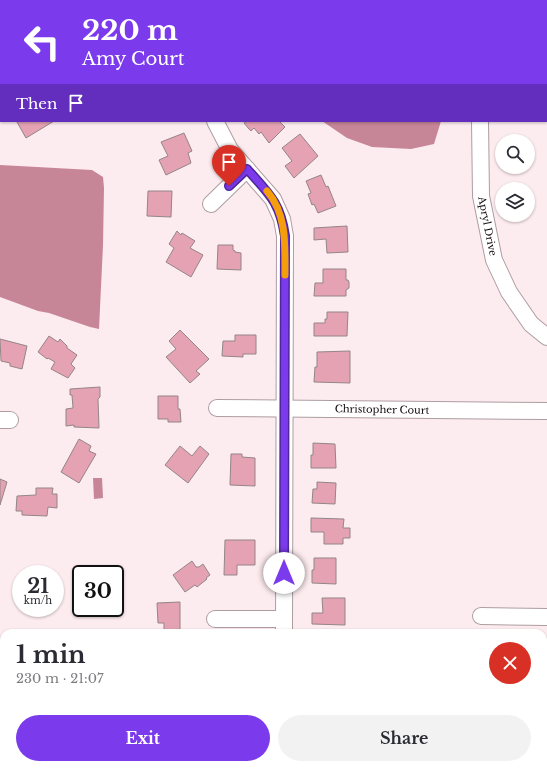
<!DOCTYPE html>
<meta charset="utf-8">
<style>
:root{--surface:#fff;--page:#f2f2f3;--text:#2b2b33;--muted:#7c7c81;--accent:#7c3aed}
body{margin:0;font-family:"Libre Baskerville",serif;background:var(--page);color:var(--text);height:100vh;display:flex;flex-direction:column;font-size:15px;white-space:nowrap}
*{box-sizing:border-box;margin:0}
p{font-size:13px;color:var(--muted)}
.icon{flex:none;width:22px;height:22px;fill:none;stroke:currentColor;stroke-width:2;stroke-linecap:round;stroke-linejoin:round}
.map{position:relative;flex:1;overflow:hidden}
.sheet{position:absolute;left:0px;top:629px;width:547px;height:140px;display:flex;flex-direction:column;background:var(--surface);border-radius:12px 12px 0 0;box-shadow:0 1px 3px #0004}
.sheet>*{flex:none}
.guide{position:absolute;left:0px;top:0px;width:547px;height:122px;box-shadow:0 1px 3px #0004;background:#7c3aed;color:#fff;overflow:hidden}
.fabs{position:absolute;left:495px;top:134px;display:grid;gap:8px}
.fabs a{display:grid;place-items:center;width:40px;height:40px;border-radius:50%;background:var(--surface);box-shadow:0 1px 3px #0004;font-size:20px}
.speed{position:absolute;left:12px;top:565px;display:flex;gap:8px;font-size:20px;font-weight:700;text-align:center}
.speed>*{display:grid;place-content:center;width:52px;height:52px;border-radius:50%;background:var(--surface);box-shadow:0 1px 3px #0004;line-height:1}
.speed small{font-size:10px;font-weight:400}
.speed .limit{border:2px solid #111;border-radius:6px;background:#fff;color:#111}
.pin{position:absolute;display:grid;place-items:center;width:34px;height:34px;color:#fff;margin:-41px -17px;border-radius:50% 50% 50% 0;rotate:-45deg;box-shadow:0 0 4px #0007}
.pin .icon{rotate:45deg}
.me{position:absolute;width:44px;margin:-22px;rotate:0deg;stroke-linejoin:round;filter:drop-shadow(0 0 3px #0008)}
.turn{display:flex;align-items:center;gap:14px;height:84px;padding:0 16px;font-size:18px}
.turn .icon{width:52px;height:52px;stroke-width:2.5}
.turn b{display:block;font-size:28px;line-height:34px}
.then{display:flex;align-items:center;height:38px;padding:0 16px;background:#0003;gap:8px;font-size:15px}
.round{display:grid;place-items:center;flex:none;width:42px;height:42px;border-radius:21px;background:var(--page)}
.overview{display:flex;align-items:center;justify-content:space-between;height:68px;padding:0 16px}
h1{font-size:24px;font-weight:700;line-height:30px}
.primary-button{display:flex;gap:8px;margin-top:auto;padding:8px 16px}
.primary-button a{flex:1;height:46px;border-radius:24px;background:var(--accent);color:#fff;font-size:16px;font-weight:700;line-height:46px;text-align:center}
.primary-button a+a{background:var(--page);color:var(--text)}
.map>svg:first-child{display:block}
.water{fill:#c78697}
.building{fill:#e4a2b3;stroke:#948588}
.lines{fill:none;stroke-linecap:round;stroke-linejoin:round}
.minor-casing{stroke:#ad9da1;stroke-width:18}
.minor{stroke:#fff;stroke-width:16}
.route-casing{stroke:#51269a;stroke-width:10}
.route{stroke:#7c3aed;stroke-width:7}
.slow{stroke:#f59e0b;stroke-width:7}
.labels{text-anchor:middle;stroke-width:3.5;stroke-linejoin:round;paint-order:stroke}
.street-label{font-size:10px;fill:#120c0e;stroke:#fff}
</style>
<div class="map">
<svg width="547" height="769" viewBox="0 0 547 769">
<rect width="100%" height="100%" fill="#fcebef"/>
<g class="water">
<path d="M322,121H441L434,144L411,149L372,147L347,138Z"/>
<path d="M0,165L92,170L103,177L104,188L103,245L99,329L90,327L49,313L38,311L0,297Z"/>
<path d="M93,478H102L103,498L94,499Z"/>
</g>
<g class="building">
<path d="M36,0H66L67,1H36Z"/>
<path d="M19,121H54L26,138L17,122Z"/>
<path d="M247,121H279L285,127L269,143L261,132L259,134L254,128L251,131L249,129L244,123Z"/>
<path d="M184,133L192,151L188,153L191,163L166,175L159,160L168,156L161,142Z"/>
<path d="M300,134L318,156L294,178L285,166L292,161L282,148Z"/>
<path d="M321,175L326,187L328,186L336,206L318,213L314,204L312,205L308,194L311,193L306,181Z"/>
<path d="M148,191H172L171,217L147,216Z"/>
<path d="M347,226L348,252L327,253L326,239L314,240V228Z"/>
<path d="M177,231L181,235L182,233L195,241L190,248L203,255L191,277L166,262L174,248L169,244Z"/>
<path d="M218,245H233V250L235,251V252L241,253V270L217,269Z"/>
<path d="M323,269H346V280H348L349,282V288L346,290V296H314L315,283H323Z"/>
<path d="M327,312H348L347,336H314V323H325V319H327Z"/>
<path d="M180,330L209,359L196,371L200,374L190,383L166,357L176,349L169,341Z"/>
<path d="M235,335H256V354H243V357L222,356L223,341H235Z"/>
<path d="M49,336L58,342L60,339L67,346V348L77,355L71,364L75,368L68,378L51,369L55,362L48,358L47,359L38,352Z"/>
<path d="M0,339L27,346L22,369L10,366V363L1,361Z"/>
<path d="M350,351V383L314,382L315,367H317V352Z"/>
<path d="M100,387V397L98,399L99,428L74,427V425L66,426V409L73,408L72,395H70V389Z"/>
<path d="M158,396H178V409H180L181,422H168V419H158Z"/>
<path d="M79,439L91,446L89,451L96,454L79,483L61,472Z"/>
<path d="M313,443L335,444L336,468H311V455H313Z"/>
<path d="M180,446L192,456L200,446L209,454L188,483L165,465Z"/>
<path d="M231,454H242V457L255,458V486L230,485Z"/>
<path d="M0,479L7,482L0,505Z"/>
<path d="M317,482L336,483L335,504L312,503L313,489H317Z"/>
<path d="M36,488H53L52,494H57V508L48,507L47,516L22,515V511H16L17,496L36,495Z"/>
<path d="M311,518L344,519L343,528H350V538H343V544H324V532H311Z"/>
<path d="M225,540H255V565H237V575H224Z"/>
<path d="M314,558H336V584L312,583V570H314Z"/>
<path d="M192,561L196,567H199L203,564L210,575L206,578L207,579L197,587L195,585L185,592L173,575Z"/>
<path d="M322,598H345V625L312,624V613H323Z"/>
<path d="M180,602V633H164V623H158L157,603Z"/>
<path d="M225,765H253L248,769H220Z"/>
<rect x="309" y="765" width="25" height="4"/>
</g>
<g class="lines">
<g class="minor-casing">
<g id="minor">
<path d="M210,0V1"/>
<path d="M481,1V0"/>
<path d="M0,49L1,50"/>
<path d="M215,121L230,150L273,199L282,219L285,236L284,633"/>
<path d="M480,121L481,196L494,260L509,292L531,324L547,337"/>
<path d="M211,204L247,169"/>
<path d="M217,408L547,411"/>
<path d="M0,420H10"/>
<path d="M481,616L547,617"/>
<path d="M215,619H284"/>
<path d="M282,769V765"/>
</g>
</g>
<use href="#minor" class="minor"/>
</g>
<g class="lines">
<g class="route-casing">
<path id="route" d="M229,186L247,169C269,194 280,202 285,236L284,573"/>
</g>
<use href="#route" class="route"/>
<path class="slow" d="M267,191C287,214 285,246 285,275"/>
</g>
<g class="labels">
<g class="street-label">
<text transform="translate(488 226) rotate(79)" y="4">Apryl Drive</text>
<text transform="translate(382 409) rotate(1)" y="4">Christopher Court</text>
</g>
</g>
</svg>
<div class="fabs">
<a><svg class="icon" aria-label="search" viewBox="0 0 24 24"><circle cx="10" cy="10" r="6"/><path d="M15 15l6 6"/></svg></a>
<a><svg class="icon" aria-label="layers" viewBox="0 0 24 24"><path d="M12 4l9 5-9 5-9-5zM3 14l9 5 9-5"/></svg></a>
</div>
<div class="speed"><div>21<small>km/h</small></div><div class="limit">30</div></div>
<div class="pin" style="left:229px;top:186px;background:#d93025"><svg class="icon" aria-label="arrive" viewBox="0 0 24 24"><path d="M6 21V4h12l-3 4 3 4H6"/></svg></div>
<svg class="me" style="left:284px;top:573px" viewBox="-20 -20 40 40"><circle r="19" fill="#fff"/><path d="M0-13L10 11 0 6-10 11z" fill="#7c3aed"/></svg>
<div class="guide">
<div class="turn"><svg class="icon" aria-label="left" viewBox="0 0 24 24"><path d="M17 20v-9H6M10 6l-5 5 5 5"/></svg><div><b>220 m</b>Amy Court</div></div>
<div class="then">Then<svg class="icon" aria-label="arrive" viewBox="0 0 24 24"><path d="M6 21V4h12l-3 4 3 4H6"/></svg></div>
</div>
<section class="sheet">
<div class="overview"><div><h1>1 min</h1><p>230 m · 21:07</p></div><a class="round" style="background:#d93025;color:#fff"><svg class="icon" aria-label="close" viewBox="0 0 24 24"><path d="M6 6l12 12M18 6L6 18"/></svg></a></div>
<div class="primary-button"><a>Exit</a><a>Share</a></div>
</section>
</div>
